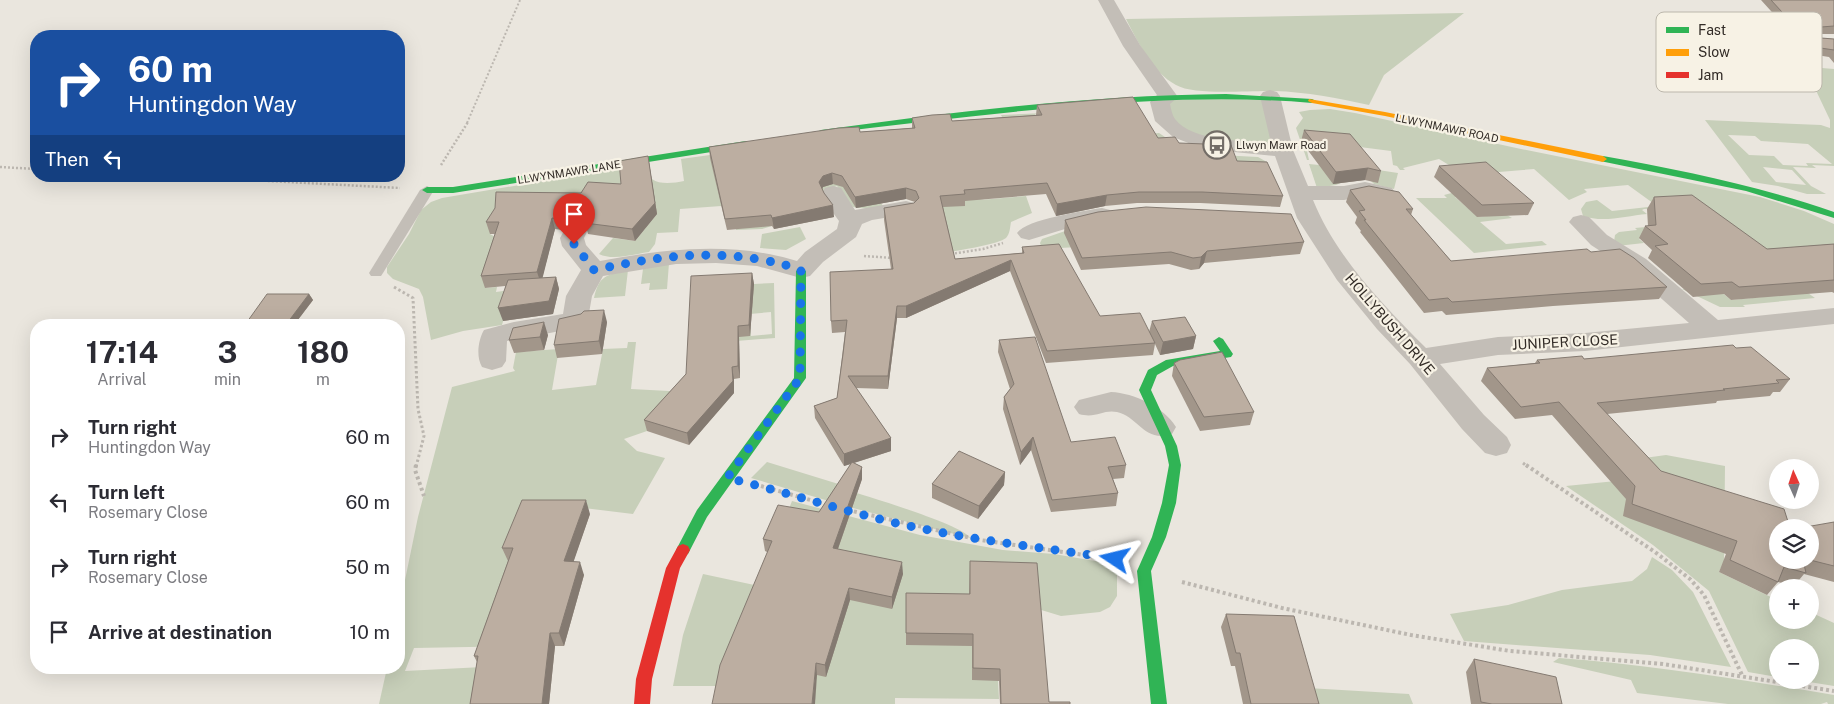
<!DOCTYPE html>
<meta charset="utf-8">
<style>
:root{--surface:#fff;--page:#f2f2f3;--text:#2b2b33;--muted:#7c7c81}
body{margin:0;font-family:"Public Sans",sans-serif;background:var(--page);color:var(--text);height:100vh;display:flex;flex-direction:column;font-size:19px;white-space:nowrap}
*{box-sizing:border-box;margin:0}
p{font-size:16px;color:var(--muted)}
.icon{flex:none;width:28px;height:28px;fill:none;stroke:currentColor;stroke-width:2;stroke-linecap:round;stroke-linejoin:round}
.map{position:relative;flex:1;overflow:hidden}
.panel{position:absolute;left:30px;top:319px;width:375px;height:355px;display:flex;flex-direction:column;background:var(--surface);border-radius:20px;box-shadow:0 5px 20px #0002}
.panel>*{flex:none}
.hud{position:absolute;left:30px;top:30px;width:375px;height:152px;border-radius:20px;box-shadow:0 5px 20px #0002;background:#1a4fa0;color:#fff;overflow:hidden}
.needle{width:32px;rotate:357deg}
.buttons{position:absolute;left:1769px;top:459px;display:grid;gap:10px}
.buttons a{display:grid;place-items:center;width:50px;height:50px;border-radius:50%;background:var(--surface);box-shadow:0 5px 20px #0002;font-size:25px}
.pin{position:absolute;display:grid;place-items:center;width:42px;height:42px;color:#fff;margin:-51px -21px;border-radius:50% 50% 50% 0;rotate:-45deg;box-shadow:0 0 5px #0007}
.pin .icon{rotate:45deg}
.me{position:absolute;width:55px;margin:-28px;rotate:280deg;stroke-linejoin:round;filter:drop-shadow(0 0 4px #0008)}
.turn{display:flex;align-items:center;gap:18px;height:105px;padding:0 15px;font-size:22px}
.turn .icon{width:65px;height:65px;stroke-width:2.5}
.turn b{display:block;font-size:35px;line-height:42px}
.then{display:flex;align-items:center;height:48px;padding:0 15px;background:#0003;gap:10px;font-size:19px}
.eta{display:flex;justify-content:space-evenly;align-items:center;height:85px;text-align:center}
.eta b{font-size:30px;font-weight:700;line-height:35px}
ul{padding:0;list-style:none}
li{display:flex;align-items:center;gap:15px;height:65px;padding:0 15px}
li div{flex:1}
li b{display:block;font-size:19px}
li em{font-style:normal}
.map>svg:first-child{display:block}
.green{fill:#c7cfb9;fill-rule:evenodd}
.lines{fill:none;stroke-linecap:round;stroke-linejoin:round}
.path-far3{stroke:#bcb7b0;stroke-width:2;stroke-dasharray:2 2;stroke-linecap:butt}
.path-far2{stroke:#bcb7b0;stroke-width:2.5;stroke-dasharray:2 2;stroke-linecap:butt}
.path-far1{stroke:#bcb7b0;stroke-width:3;stroke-dasharray:2.5 2.5;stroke-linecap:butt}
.path{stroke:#bcb7b0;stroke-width:4;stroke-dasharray:3 3;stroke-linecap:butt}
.lane{fill:#c3beb7;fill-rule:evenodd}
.street{fill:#c3beb7;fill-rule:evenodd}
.fast{fill:#30b455;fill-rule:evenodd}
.slow{fill:#ff9f0a;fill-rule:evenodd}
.jam{fill:#e5322d;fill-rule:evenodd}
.wall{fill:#a2968a}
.shaded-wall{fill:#847a71}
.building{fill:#bcaea1;stroke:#847a71}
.route{stroke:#1a73e8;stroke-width:9;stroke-dasharray:0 16.2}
.labels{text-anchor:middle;stroke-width:4.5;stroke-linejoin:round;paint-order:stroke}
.far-street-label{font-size:11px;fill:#332c27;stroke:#f7f2e5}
.far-poi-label{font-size:11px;fill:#332c27;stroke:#f7f2e5;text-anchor:start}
.street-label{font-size:14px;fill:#332c27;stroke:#f7f2e5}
.key{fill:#f7f2e5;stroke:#bcb7ac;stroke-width:1}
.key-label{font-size:14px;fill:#332c27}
</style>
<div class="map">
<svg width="1834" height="704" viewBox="0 0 1834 704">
<rect width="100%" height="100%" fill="#eae6de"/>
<g class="green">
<path d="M1464,13L1384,75L1369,105C1337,98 1307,92 1274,91C1251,90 1195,96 1176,85C1152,72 1138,42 1126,19Z"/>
<path d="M1770,30L1802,34L1820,44L1787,40L1794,52C1807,54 1818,54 1822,68L1834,69V166L1812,165L1816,168L1793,167L1811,186L1826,194H1807L1778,186L1752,182L1705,120L1821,125L1830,128V120L1811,80L1779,39L1774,38ZM1728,135L1755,136L1761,141L1808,144L1832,164L1806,163L1808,166L1783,165L1774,156L1749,155ZM1763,167L1792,170L1806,185L1776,182Z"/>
<path d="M1270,96L1283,150L1204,143L1165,121L1168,97Z"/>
<path d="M1330,109L1355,113L1521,149L1760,197L1804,211L1834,224V256L1814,258L1816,260L1807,258L1771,262L1776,266L1771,267L1815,298L1743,305L1745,307H1720L1682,289L1714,286L1731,300L1763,297L1750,287L1765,285L1742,268L1729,269L1722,263L1717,264L1721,262L1694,242L1687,243L1677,235L1715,229L1685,207L1644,209L1642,210L1647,214C1626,216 1603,223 1583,216L1581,209L1586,202L1597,200L1612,211L1657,206L1628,185L1584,189L1587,192L1569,200L1534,169L1487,173L1499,185H1491V193L1455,197L1478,217L1505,214L1512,218L1480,222L1506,244L1542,241L1547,245L1474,253L1416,198H1447L1444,195L1467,189L1458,183L1472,179L1439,159L1403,168L1405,170H1400L1397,166L1393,165L1391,151L1352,146L1353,163L1348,162L1345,149L1331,147L1330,144L1305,142L1309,160H1307L1296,128L1303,118L1299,112L1310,110Z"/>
<path d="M1045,113L1035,114L1052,143L1159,133L1171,141L1219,155L1258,157L1267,162L1278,186L1090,174L980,200L1026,196L1032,213L1011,222C1010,227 1010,234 1006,238C999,244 961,250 950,252L936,208L863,177L883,206L868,209L853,207L837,186L814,195L772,226L762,229L736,230L735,205L680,209L678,232L657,233L655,244L649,252C634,254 613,261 599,254L613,238L635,241L657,214L604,200L490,234L499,239L485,288L497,287L496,292L516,289L511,293L502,325L463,331L431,340L423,297L419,289L393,279L387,273V267L409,234L421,210L431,202L442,198L621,168L623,182L652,179C660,185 674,183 684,181L681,159L710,155L714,172L1016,144L1001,115Z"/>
<path d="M1309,164L1329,166L1343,182L1336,185L1317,188Z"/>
<path d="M1378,170L1398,173L1394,189L1374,184L1370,180Z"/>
<path d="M1657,226L1639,239L1644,243L1617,246L1614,242L1615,235L1619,232L1637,230L1635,228Z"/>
<path d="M800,227L806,239L786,250L760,248L762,234Z"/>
<path d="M1068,230L1078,247L1042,249L1040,243L1042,239Z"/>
<path d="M669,263L667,289L649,290L650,283L641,284L643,269Z"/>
<path d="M628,270L625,296L594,298C599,275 607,275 628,270Z"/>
<path d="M774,283L775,338L699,344L754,284ZM771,312L772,334L751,336L750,314Z"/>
<path d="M628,342H636L631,389L669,391L684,400L647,431L624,439L637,451L665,458L633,514L584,508L508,561L521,646L414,648L405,671L502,666L479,704H379L387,668H399V609L418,517L452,387L515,371L513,368L516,352L559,349L552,390L596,385L603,349L627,348Z"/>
<path d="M1666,455L1725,466L1724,561L1719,572L1777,600L1778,620H1810V612L1834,623V686L1797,680H1810V648H1778L1777,677L1748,672L1709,591L1653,545L1566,486L1646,478L1630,460Z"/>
<path d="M767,462L845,486L844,489C863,495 964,525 970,538L849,507L751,478Z"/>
<path d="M792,501L920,535L1003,550L1054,554L1095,561L1108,564L1117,573V596L1110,607L1100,612L1061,616L1038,609L998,681L999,699L895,698V704H816L772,701L835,649L717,686H673L683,635L703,574L759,586Z"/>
<path d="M1652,557L1672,570L1693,592L1731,667L1650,655L1464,641L1450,614L1508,605L1562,590L1632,581L1647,569Z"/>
<path d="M1559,658C1651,665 1743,680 1834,695V704H1828L1827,702L1821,704H1728L1637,693L1631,680L1553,662Z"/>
<path d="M1291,687L1409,694L1413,704H1311Z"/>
</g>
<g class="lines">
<path class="path-far3" d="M467,123L520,0"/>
<g class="path-far2">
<path d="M441,165L468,122"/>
<path d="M0,167L36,169"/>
<path d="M176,176L400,188"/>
<path d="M951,254L983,249L1003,243"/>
<path d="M864,256L893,258"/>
</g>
<g class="path-far1">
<path d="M394,287L413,298L418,409L424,436L416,467"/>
<path d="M1523,463L1528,467"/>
</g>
<g class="path">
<path d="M416,465L415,470L424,496"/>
<path d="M1526,465L1655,552L1690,579L1704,595L1742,675"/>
<path d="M761,486L828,505"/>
<path d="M848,510L980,540L1112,559"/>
<path d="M1182,582L1282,608L1411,635L1510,651L1663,664L1834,691"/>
</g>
<path class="lane" d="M427,186L434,190L383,273L381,276H371L369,273L420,190Z"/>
<g class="street">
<path d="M1098,0H1114L1140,45L1178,97L1170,104C1171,108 1172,115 1175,119C1192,142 1245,140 1271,143L1260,96L1263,92L1270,90L1277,92L1280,96L1293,150L1308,186H1344L1365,182L1392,188L1395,193L1392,198L1384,200L1365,196L1344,200H1313C1336,257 1383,305 1426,348L1498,337L1585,333L1689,323L1628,269L1591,245L1569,222L1573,217L1581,215L1589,217L1607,235L1646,259L1718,320L1834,308V324L1585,351L1498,355L1440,364L1484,415L1507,437L1511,445L1507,453L1496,456L1485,453L1462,429L1410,364L1377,329L1337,280L1297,218L1275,156L1204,149L1173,137L1155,121L1150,102L1157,95L1123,46Z"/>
<path d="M833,186L841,188L855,210L906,201L914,203L917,208L914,213L872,220L862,224L856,237L823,262L810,276L801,278L757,266L716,263L676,264L603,276L592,296L588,319L584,325L555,332L507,341L506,361L502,367L492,370L482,367C476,357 478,340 484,330L514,322L563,314L566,296L581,270L562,246L560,238L573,215L581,213L589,215L593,220L584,238L586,245L600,261C665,249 732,241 797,261L805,252L837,229L839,221L826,203L822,193L825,188Z"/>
<path d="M1102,208L1110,210L1114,215L1110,220L1065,229L1029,240L1021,238L1017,233C1027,219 1084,211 1102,208Z"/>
<path d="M1111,392C1134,393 1164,407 1176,427L1172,434C1144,443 1139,417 1117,412C1103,409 1096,419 1079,414L1074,407L1079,400Z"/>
</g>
<g class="fast">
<path d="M1226,94L1312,99L1316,101L1312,103C1230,96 1148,100 1066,107C984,114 902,124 821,134L817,132L821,130C955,112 1090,95 1226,94Z"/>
<path d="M746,141L750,144L749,146L453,193H427L422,190L427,187H453Z"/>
<path d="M1603,156C1681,170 1759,186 1834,212V218L1746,191L1600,161L1599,159Z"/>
<path d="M801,268L806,271V378L707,517L688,554L683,556L678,554L676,550L697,510L794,378L796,271Z"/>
<path d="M1219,337L1223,339L1233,354L1231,357L1173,366L1157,375L1151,390L1177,446L1181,465L1176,503L1166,537L1151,571L1167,704H1151L1137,571L1152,537L1162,503L1169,465L1165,446L1139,390L1148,370L1166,360L1220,351L1213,341Z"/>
</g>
<path class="slow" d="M1309,99L1385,112L1603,156L1607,159L1603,162L1385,116L1312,103L1308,101Z"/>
<path class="jam" d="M683,544L688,546L690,550L680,568L652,679L650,704H634L636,679L666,568L678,546Z"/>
</g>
<g class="wall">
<path d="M1761,0H1834V34H1818L1821,38L1834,39V63L1829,57L1810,54Z"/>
<path d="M1037,105L1158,138L1179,143L1237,161L1283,196L1280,207L1200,203H1137L1105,206L1056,216L1046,194L965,201V206L943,207L955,259L1022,253V247L1100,316L1149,332L1152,321L1196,336L1193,349L1160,355L1155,344L1153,355L1046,363L1010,271L906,318H897L888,389L856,388L891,438V451L854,463L862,467V479L838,549L903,574L892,609L850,600L826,677L817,675L767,552L765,551L763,539L819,512L851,464L844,466L815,418L814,406L837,398L845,332L832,333L831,321L891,269L884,220V208L914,203L915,202L906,199L856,208L843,187L833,184L823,187L822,189L834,217L774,229L772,226L727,230L710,158L709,147L860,132L912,128V118L952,121L1036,115Z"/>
<path d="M1304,130L1381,171L1378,183L1365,180L1333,184L1301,141Z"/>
<path d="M648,156L657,214L635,241L588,234L585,223L589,213L581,211L571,214L562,230L555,229L542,278L556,277L559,289L553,314L503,321L505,286L485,288L481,276L495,234H490L486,222L581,193L621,184Z"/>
<path d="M1439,166L1534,203L1528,215L1477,217L1434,177Z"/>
<path d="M1350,190L1413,209L1411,215L1451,261L1591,252L1667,287L1659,299L1553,306L1446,315L1442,311L1424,313L1360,232L1361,231L1355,223L1357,217L1346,202Z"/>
<path d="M1654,197L1767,249L1834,244V293L1832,292L1731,300L1724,294L1693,297L1648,258L1652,250L1639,238L1645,226H1648L1647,209Z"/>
<path d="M1065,220L1304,242L1300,254L1204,263L1199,269L1191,270L1169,264L1081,270L1064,233Z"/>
<path d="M752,273L754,284L750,336L739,337L740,378L734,379V393L689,445L647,431L644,420L686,374Z"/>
<path d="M309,294L313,300L294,325H249L247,322Z"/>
<path d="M607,322L602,354L557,358L554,345Z"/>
<path d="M548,335L544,350L514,353L509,340Z"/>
<path d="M999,340L1071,442L1126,465L1124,478L1113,479L1118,493L1116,506L1051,512L1031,450L1020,465L1003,409L1004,397L1010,389L998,352Z"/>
<path d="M1736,348L1790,379L1780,392H1773L1770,396L1717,401L1716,403L1607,414L1661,471L1778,560H1810V528L1834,522V582L1804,574L1794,586L1778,582L1767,595L1719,572L1726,554L1623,516L1626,499L1552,415L1515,419L1481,381L1487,368L1535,363L1537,360L1584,359Z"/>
<path d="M1174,363L1254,412L1250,425L1200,431L1172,376Z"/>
<path d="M1005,472L1004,485L978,519L932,498V484Z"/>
<path d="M590,514L573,562L584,575L564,646H555L549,704H470L477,662L474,656L508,561L502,548Z"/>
<path d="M970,561L1049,702L1070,704H1000L999,681L972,680V646L906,645V633L969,594Z"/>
<path d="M1226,614L1319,704H1243L1235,666H1231L1221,627Z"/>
<path d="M1474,659L1562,704H1471L1466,672Z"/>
</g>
<g class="shaded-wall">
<path d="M648,156L657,214L635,241L632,229Z"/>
<path d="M1368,168L1365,180L1333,184L1336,172Z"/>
<path d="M832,173L833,184L823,187L820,194L819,182L823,176Z"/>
<path d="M906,188V199L856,208L855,197Z"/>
<path d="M1107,195L1105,206L1056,216L1057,204Z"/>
<path d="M579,200L581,211L571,214L562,230L559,219L568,203Z"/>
<path d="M833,205L834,217L774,229L772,218Z"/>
<path d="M552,218L555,229L541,284L537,272Z"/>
<path d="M1207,251L1204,263L1199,269L1201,257Z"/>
<path d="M1011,260L1010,271L906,318V306Z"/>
<path d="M752,273L754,284L750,336L749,325Z"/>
<path d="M556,277L559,289L553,314L503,321L498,308Z"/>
<path d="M309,294L313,300L294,325H290L288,322Z"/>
<path d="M897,306V318L888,389V376Z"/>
<path d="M604,310L607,322L602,354L599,341Z"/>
<path d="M544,322L548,335L544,350L540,337Z"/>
<path d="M738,326L739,337L740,378L738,366Z"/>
<path d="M1196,336L1193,349L1160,355L1163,342Z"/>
<path d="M732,367L734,379V393L689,445L687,433Z"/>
<path d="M1033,437L1031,450L1020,465L1021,452Z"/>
<path d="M891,438V451L844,466V454Z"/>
<path d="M862,467V479L834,560L833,548Z"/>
<path d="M1005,472L1004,485L978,519L979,506Z"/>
<path d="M586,500L590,514L569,575L564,561Z"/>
<path d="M580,562L584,575L564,646L559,633Z"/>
<path d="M902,562L903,574L892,609V597Z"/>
<path d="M849,588L850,600L826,677L825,665Z"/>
<path d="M550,633L555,646L549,704H542Z"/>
<path d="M816,663L817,675L815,704H812Z"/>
</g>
<g class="building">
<path d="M1771,0H1834V26L1821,27L1817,33L1821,38L1834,39V50L1814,47Z"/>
<path d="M1133,97L1158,138L1175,137L1179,143L1231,145L1237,161L1267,162L1283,196L1202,192H1139L1107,195L1057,204L1047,183L964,190L965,194L940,196L955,259L1024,253L1022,247L1059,244L1100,316L1140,313L1155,343L1047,351L1011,260L906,306H897L888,376H848L891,438L844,454L814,406L837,398L843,354L847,320L831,321L830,272L893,269L884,208L914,203L919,198L916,191L906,188L855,197L842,176L832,173L823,176L819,182L824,193L833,205L772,218L771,215L725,219L709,147L839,128L859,127L860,132L915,128L912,118L932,115L950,114L952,121L1042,115L1037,105Z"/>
<path d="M1304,130L1350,134L1381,171L1368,168L1336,172Z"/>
<path d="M648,156L655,203L632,229L585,223L592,207L587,202L579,200L568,203L559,219L552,218L537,272L481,276L499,222H486L495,208L496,192L581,193L588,182L621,184L619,161Z"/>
<path d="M1486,162L1534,203L1482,205L1439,166Z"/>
<path d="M1369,186L1399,192L1413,209H1406L1451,261L1587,249L1591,252L1620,249L1634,258L1667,287L1560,294L1452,302L1448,298L1429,300L1364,220H1366L1359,211L1365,210L1350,190Z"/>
<path d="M1692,195L1767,249L1834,244V280L1739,287L1732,282L1701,284L1655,246L1668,244L1645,226L1656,225L1654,197Z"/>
<path d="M1146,207L1291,214L1304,242L1207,251L1201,257L1193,258L1171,252L1082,258L1065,220L1098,212Z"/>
<path d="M752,273L749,325L738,326V366L732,367L733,381L687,433L644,420L686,374L691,276Z"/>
<path d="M556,277L549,301L498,308L508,280Z"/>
<path d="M267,294H309L288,322H247Z"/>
<path d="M604,310L599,341L554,345L559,319L581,314L584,311Z"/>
<path d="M1185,317L1196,336L1163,342L1152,321Z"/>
<path d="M544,322L540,337L509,340L513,328Z"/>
<path d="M1035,337L1071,442L1115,437L1126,465L1108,467L1118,493L1052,500L1033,437L1021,452L1004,397L1014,384L999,340Z"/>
<path d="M1733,345L1736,348L1751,347L1790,379L1776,380L1779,383L1723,389L1725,390L1597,403L1661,471L1784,509L1790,528H1778V560H1803L1806,573L1784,567L1778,582L1730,560L1737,541L1632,504L1635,486L1559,402L1521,407L1487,368L1540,363L1537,360L1582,356L1584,359Z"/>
<path d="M1222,352L1254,412L1204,417L1174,363L1180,360Z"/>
<path d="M959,451L1005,472L979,506L932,484Z"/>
<path d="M852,462L862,467L833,548L902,562L892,597L849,588L825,665L816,663L812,704H712L720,665L772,541L763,539L778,505L819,512Z"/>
<path d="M522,500H586L564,561L580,562L559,633H550L542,704H470L478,656H474L513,548H502Z"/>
<path d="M1834,522V566L1810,560V528H1800Z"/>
<path d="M970,561L1037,563L1049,702H1070V704H1001L1000,669L973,668V634L906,633V593L970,594Z"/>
<path d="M1226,614L1294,616L1319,704H1251L1240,653H1236Z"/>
<path d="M1474,659L1556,677L1562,704H1492L1481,702Z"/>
</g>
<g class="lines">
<path class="route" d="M574,244L594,270C650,258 701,250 757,259C773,262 787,264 801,271L800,378L727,478C791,493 854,515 919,528C984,542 1050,548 1115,559"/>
</g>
<defs>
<g id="bus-ring" transform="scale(1.4375)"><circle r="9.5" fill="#f7f2e5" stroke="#736d67" stroke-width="1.5"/><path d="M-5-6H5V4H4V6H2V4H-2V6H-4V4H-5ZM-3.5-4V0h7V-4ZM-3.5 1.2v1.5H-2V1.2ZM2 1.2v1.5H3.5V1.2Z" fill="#736d67"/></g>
</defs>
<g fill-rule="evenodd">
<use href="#bus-ring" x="1217" y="145"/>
</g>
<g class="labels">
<g class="far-street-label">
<text transform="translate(1447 128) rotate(12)" y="4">LLWYNMAWR ROAD</text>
<text transform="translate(569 172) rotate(-9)" y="4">LLWYNMAWR LANE</text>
</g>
<g class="far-poi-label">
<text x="1236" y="149">Llwyn Mawr Road</text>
</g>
<g class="street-label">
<text transform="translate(1390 324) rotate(49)" y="5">HOLLYBUSH DRIVE</text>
<text transform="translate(1565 342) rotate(-3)" y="5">JUNIPER CLOSE</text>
</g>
</g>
<rect x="1656" y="12" width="166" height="80" rx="8" class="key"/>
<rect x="1666" y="27" width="23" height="6" fill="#30b455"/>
<rect x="1666" y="49" width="23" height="7" fill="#ff9f0a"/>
<rect x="1666" y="72" width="23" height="6" fill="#e5322d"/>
<g class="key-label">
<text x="1698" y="35">Fast</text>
<text x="1698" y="57">Slow</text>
<text x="1698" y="80">Jam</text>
</g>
</svg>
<div class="buttons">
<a><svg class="needle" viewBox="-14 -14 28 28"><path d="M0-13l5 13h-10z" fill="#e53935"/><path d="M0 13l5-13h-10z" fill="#7c7c81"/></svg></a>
<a><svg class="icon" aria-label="layers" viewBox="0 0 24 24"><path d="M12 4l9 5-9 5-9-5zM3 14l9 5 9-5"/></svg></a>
<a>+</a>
<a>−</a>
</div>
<div class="pin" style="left:574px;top:244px;background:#d93025"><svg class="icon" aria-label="arrive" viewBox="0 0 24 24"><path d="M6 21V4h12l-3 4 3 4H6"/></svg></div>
<svg class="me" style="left:1115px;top:559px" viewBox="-20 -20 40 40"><path d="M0-17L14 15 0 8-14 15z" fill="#1a73e8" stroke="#fff" stroke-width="4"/></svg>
<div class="hud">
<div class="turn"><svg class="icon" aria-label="right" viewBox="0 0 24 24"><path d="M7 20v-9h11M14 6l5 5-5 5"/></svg><div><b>60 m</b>Huntingdon Way</div></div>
<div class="then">Then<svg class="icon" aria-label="left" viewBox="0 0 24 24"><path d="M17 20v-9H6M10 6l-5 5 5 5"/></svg></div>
</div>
<section class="panel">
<div class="eta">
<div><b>17:14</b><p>Arrival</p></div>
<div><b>3</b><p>min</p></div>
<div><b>180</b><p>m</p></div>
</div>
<ul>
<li><svg class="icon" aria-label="right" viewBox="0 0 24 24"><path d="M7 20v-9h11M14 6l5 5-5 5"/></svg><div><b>Turn right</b><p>Huntingdon Way</p></div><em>60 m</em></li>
<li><svg class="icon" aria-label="left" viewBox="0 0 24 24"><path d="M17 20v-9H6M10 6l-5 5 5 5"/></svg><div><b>Turn left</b><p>Rosemary Close</p></div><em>60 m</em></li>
<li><svg class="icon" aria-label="right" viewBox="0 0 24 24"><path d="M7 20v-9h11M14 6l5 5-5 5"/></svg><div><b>Turn right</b><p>Rosemary Close</p></div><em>50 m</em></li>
<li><svg class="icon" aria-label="arrive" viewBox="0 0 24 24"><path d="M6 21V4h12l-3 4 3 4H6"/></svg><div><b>Arrive at destination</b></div><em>10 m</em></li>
</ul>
</section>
</div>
